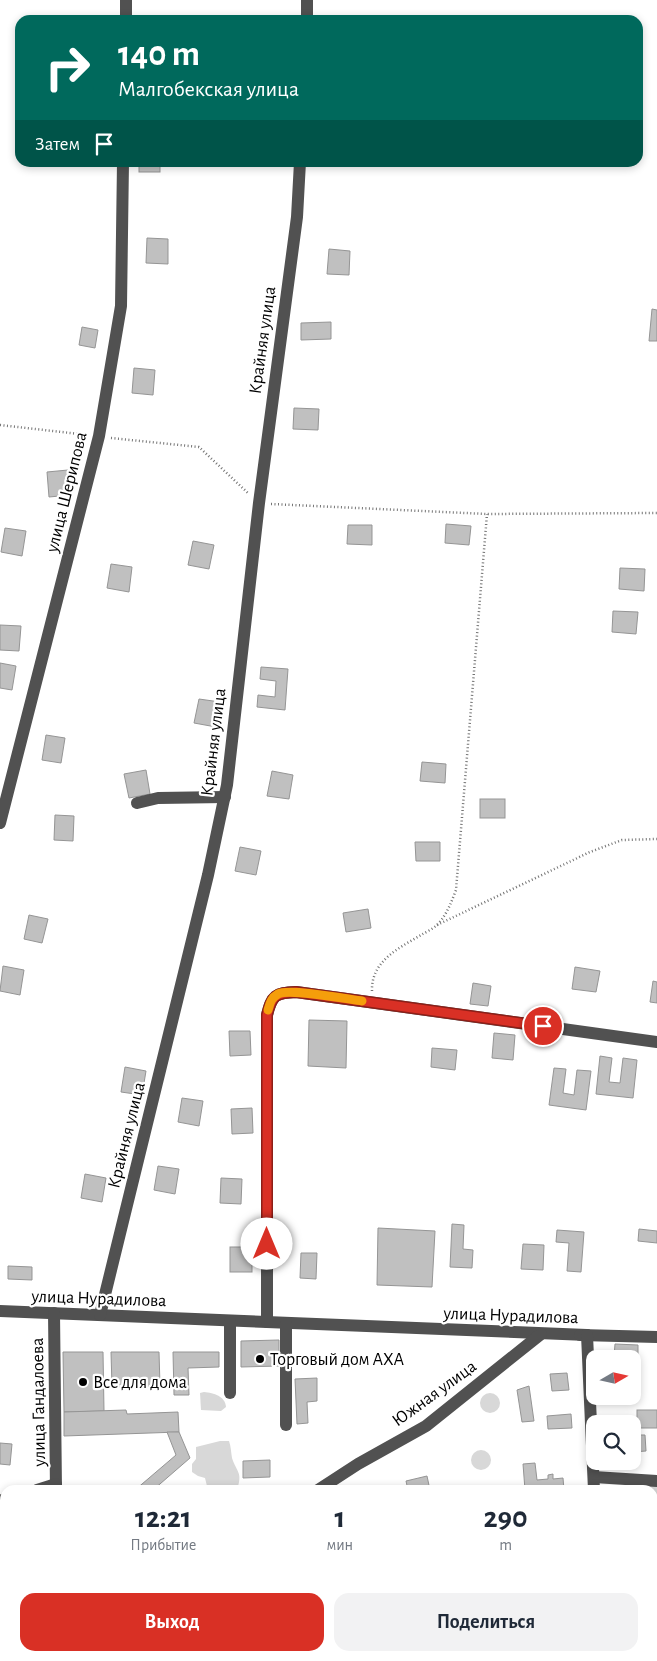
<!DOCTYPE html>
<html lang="ru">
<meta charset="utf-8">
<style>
:root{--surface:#fff;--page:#f2f2f3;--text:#1f2937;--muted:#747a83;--accent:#d93025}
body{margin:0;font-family:"Alegreya Sans",sans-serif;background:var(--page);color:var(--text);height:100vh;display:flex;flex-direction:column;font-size:19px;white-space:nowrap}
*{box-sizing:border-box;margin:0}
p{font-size:16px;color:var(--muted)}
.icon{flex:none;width:28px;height:28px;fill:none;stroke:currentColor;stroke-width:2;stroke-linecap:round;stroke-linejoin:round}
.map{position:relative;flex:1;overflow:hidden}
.sheet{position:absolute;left:0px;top:1485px;width:658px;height:176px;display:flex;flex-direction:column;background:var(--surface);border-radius:15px 15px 0 0;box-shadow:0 2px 8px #0003}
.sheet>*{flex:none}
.guide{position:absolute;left:15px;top:15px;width:628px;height:152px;border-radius:15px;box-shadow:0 2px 8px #0003;background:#00695c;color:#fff;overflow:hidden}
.needle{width:32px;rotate:81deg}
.controls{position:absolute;left:586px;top:1350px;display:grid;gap:10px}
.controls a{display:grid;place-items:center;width:55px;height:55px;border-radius:10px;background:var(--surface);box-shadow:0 2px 8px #0003;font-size:25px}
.pin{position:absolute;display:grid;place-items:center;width:42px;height:42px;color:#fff;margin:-21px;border:2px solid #fff;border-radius:50%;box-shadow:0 1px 5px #0007}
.me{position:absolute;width:55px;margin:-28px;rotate:0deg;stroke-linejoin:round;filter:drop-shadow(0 0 4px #0008)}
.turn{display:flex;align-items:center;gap:18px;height:105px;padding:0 20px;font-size:22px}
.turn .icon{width:65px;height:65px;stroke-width:2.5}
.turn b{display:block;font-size:35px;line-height:42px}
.then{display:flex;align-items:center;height:48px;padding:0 20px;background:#0003;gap:10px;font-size:19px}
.eta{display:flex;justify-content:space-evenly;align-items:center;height:85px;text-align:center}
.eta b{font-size:30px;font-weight:700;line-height:35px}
.action{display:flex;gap:10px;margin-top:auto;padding:10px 20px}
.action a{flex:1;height:58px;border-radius:15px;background:var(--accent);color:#fff;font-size:20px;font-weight:700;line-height:58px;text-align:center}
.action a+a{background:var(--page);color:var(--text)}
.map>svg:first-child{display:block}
.green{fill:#d8d8d8}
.building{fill:#c0c0c0;stroke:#959595}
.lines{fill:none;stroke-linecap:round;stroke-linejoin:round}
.path{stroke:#737373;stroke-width:2.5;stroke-dasharray:1 2.5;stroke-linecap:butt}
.minor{stroke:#515151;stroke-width:12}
.route-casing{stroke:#8d1f18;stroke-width:12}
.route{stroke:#d93025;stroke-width:9}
.slow{stroke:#f59e0b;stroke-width:9}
.poi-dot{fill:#000;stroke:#fff;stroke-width:2}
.labels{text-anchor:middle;stroke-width:4.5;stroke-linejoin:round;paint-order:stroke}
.street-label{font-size:18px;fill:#000;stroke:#fff}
.poi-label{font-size:18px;fill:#000;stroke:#fff;text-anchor:start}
</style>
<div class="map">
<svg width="657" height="1661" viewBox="0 0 657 1661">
<rect width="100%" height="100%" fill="#fff"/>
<g class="green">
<path d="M204,1392C214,1393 225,1396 226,1407L221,1411L201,1410L200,1393Z"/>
<circle cx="490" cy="1403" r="10"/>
<path d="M220,1441H229C231,1447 231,1452 232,1458C237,1473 243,1472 237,1490H208L205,1478L198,1476L192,1472V1464L196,1459V1447Z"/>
<circle cx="481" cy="1460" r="10"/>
<path d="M646,1481L657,1484V1518L653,1517L652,1490H622L627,1486Z"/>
</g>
<g class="building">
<rect x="139" y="162" width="21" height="10"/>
<path d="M147,238L168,239V264L146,263Z"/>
<path d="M329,249L350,251L349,275L327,274Z"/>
<path d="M652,309L657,310V341H649Z"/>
<path d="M331,322V339L301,340V323Z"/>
<path d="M82,327L98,330L95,348L79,345Z"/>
<path d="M134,368L155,370L153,395L132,393Z"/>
<path d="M294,408L319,409L318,430L293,429Z"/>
<path d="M68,470L70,495L49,497L47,472Z"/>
<path d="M446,524L471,526L469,545L445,543Z"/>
<path d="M348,525H372V545L347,544Z"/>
<path d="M5,528L26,531L22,556L1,552Z"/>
<path d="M193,541L214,545L209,569L188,565Z"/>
<path d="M111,564L132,567L129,592L107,588Z"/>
<path d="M620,568L645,569L644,591L619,589Z"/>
<path d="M613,611L638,612L636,634L612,632Z"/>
<path d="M0,625L21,626L19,651L0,650Z"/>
<path d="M0,663L16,666L12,690L0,688Z"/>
<path d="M261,667L288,669L285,710L257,707L258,695L275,697L276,681L260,679Z"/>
<path d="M199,699L220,702L216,727L194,723Z"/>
<path d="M46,735L65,738L61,763L42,760Z"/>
<path d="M422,762L446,764L445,783L420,781Z"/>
<path d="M146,770L150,794L129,798L124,774Z"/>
<path d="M272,771L293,775L289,799L267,796Z"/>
<rect x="480" y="799" width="25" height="19"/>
<path d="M55,815L74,816L73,841L54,840Z"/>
<path d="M415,842H440V861H416Z"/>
<path d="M240,847L261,851L256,875L235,871Z"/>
<path d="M368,909L371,928L346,932L343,913Z"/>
<path d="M29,915L48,919L42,943L24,939Z"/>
<path d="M3,966L24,970L20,995L0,991Z"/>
<path d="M575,967L600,971L596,992L572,989Z"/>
<path d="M653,981L657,982V1003L650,1002Z"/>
<path d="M473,983L491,986L488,1006L470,1004Z"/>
<path d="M309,1020L347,1021L346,1068L308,1066Z"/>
<path d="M229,1031H250L251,1055L230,1056Z"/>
<path d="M494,1033L515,1035L513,1060L492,1058Z"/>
<path d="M432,1048L457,1050L455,1070L431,1067Z"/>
<path d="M600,1056L612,1058L609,1082L620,1083L623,1058L637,1060L633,1098L596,1094Z"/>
<path d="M125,1067L146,1071L142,1095L121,1092Z"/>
<path d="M554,1068L566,1069L563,1093L574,1095L577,1070L591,1071L586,1110L549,1105Z"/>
<path d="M182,1098L203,1101L199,1126L178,1122Z"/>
<path d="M252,1108L253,1133L232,1134L231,1109Z"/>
<path d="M158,1166L179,1169L175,1194L154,1190Z"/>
<path d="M85,1174L106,1178L102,1202L81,1198Z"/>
<path d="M221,1178L242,1179L241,1204L220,1203Z"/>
<path d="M452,1224L464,1225L463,1249L473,1250L472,1268L450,1267Z"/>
<path d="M378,1228L435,1231L432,1287L377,1285Z"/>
<path d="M639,1229L657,1231V1243L638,1241Z"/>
<path d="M557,1230L584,1232L581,1272L567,1271L569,1243L556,1242Z"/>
<path d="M523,1244L544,1245L543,1270L521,1269Z"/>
<rect x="230" y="1247" width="22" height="25"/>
<path d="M301,1253H317L316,1279L300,1278Z"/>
<path d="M8,1266L32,1267V1280L8,1279Z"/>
<path d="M279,1340V1366L241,1367V1341Z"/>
<path d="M615,1344L638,1345V1358L614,1357Z"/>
<path d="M63,1352H103L104,1411L64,1412Z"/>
<path d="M111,1352H159L160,1386L112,1387Z"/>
<path d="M173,1352H219V1367L188,1368L189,1395H174Z"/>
<path d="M567,1373L569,1390L552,1391L550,1374Z"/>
<path d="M317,1378V1401L307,1402L308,1423L297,1424L295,1379Z"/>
<path d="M529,1386L534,1421L522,1422L517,1390Z"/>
<path d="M126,1410L127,1414L178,1412L179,1432L64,1436V1412Z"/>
<rect x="637" y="1410" width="20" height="18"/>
<path d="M571,1414L572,1428L548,1429L547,1416Z"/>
<path d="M167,1432H179L190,1458L153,1490H128L132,1487L135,1490L176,1455Z"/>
<path d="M632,1435H645L646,1451L632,1452Z"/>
<path d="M0,1443L12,1444L10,1465L0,1464Z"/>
<path d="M270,1460V1477L243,1478V1461Z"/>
<path d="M535,1463L537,1480L548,1479V1475L553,1474V1479L563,1478L564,1490H525L523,1464Z"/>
<path d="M427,1476L430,1490H408L406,1481Z"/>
<rect x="327" y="1656" width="11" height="5"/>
<path d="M547,1656V1661H493V1659Z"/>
</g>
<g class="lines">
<g class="path">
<path d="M0,425L88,435"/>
<path d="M111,438L199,447L249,494"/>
<path d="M271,504L487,514L657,513"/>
<path d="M437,925L590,852L622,840L657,839"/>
<path d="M372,991C371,961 399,948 421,935C426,932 433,929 438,924C447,914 451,903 456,890L487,514"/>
</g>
<g class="minor">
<path d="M126,20V0"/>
<path d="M307,20V0"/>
<path d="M137,803L158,798L225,797"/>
<path d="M0,823L99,436L121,306L123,162"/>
<path d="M0,1311L587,1335"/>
<path d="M54,1313L56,1490"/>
<path d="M100,1315L208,875L227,785L259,503L297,217L300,162"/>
<path d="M267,1322V1015C272,995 275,993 296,992L657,1042"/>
<path d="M286,1323V1425"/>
<path d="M580,1335L657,1337"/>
<path d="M587,1335L594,1490"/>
<path d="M230,1393V1321"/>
<path d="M594,1477L657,1481"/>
<path d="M37,1490L56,1484"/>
<path d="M318,1490L358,1464L426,1426L541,1334"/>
<path d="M0,1501L5,1499"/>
<path d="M311,1656L312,1661"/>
<path d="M602,1656L603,1661"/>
<path d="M48,1661L49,1656"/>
<path d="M80,1661L86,1656"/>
</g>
</g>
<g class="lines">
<g class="route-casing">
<path id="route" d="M267,1244V1015C272,995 275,993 296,992L543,1026"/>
</g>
<use href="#route" class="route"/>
<path class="slow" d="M268,1010C270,1003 271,998 278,994C289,988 347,999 362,1001"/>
</g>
<g class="poi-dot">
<circle cx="260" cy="1359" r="5"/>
<circle cx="83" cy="1382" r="5"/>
</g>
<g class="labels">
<g class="street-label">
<text transform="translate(262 340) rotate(-82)" y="6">Крайняя улица</text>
<text transform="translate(66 492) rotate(-76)" y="6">улица Шерипова</text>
<text transform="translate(213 742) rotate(-83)" y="6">Крайняя улица</text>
<text transform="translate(126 1135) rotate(-76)" y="6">Крайняя улица</text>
<text transform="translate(99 1298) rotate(2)" y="6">улица Нурадилова</text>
<text transform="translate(511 1315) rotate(2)" y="6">улица Нурадилова</text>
<text transform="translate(434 1393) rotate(-36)" y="6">Южная улица</text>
<text transform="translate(38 1402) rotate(-91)" y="6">улица Гандалоева</text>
</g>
<g class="poi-label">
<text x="270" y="1365">Торговый дом АХА</text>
<text x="93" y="1388">Все для дома</text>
</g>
</g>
</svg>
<div class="controls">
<a><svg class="needle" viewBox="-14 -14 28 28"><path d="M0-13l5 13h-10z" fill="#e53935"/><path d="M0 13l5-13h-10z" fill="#747a83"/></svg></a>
<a><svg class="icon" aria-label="search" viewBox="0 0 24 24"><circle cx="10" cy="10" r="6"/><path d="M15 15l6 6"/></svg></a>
</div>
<div class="pin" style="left:543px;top:1026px;background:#d93025"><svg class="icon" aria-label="arrive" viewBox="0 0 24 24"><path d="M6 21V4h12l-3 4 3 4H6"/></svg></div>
<svg class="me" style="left:267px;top:1244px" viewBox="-20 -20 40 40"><circle r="19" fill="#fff"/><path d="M0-13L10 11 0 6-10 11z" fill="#d93025"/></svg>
<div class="guide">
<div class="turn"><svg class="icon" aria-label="right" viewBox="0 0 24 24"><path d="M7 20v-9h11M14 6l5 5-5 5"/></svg><div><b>140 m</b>Малгобекская улица</div></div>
<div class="then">Затем<svg class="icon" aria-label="arrive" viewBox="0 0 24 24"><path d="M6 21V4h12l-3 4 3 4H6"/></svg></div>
</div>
<section class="sheet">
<div class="eta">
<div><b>12:21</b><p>Прибытие</p></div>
<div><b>1</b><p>мин</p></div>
<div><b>290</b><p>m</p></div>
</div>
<div class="action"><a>Выход</a><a>Поделиться</a></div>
</section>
</div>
